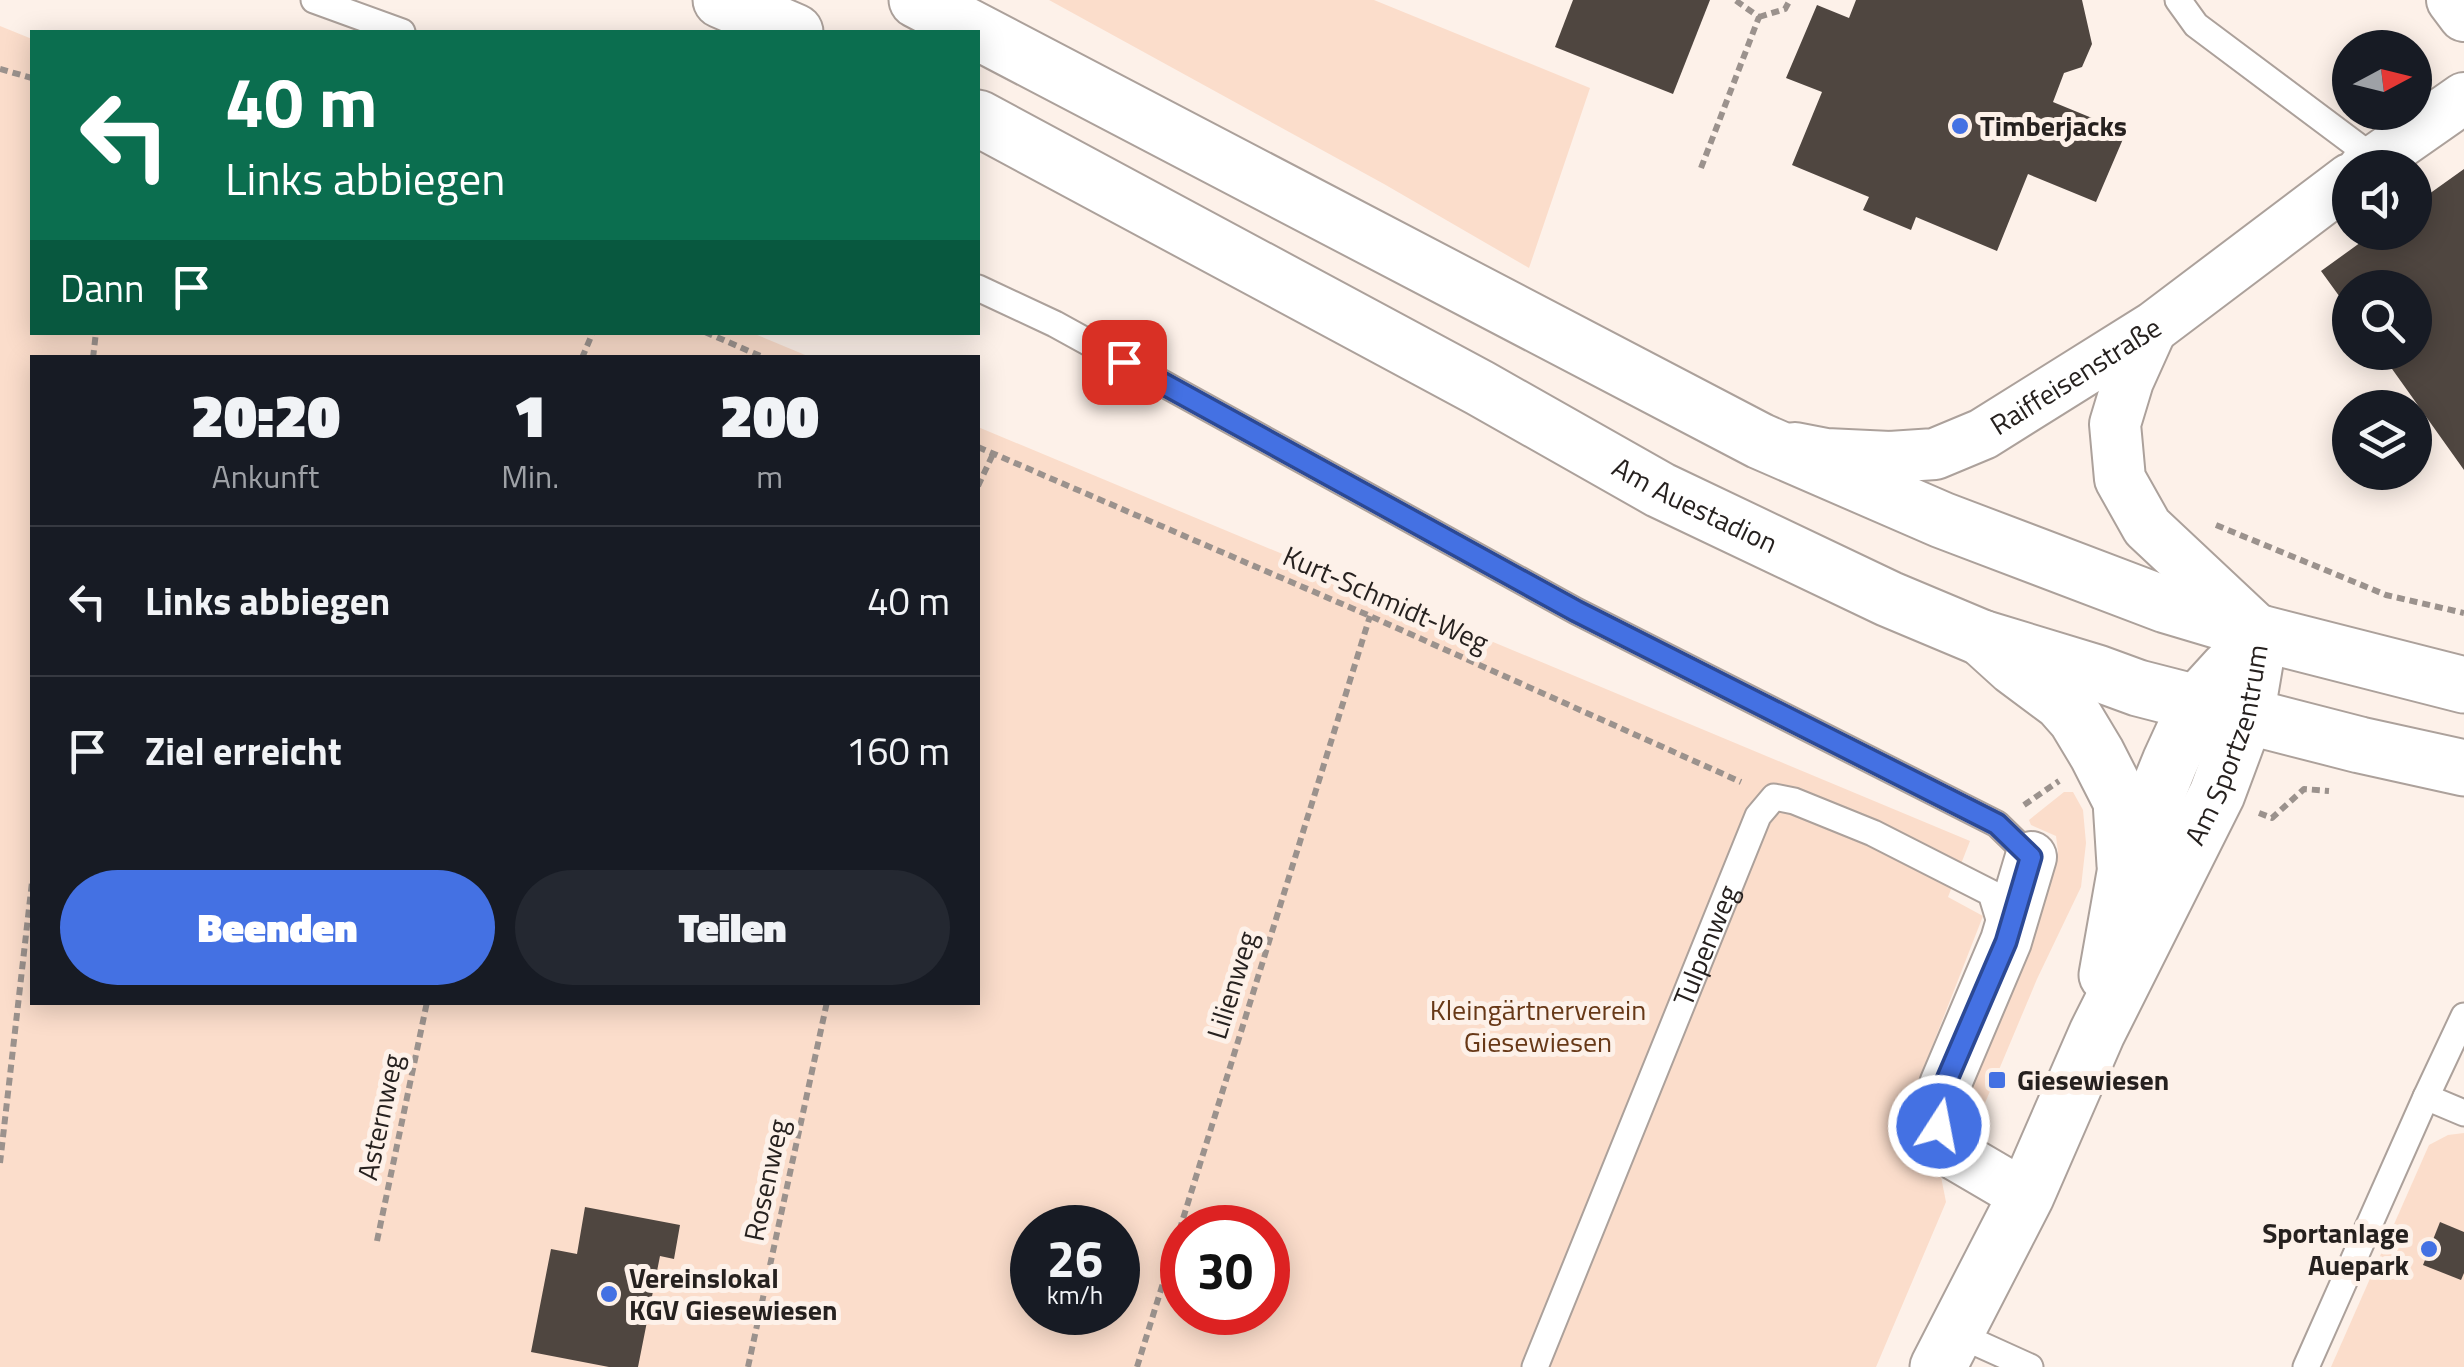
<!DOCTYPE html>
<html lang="de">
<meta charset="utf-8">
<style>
:root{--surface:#171b24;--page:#242831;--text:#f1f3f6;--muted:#9ea1a6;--line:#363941;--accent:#4471e3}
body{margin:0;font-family:"Titillium Web",sans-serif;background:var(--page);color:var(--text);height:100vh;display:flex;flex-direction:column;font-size:38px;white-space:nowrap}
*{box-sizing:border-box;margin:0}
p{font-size:32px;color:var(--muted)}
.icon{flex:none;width:55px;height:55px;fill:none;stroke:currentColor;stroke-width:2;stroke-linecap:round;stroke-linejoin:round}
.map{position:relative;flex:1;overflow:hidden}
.panel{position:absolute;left:30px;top:355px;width:950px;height:650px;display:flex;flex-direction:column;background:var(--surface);border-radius:0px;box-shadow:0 5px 25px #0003}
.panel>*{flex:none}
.banner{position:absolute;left:30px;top:30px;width:950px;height:305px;border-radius:0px;box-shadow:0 5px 25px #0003;background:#0b6e4f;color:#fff;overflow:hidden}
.needle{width:65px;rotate:83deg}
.tools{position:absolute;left:2332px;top:30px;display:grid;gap:20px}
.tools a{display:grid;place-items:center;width:100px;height:100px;border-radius:50%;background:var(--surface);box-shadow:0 5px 25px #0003;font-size:50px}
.speed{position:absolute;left:1010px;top:1205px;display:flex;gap:20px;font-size:50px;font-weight:700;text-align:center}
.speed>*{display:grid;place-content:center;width:130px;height:130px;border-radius:50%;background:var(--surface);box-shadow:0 5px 25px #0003;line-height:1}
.speed small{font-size:25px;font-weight:400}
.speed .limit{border:15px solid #d22;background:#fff;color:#111}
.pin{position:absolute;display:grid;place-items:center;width:85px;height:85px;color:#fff;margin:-42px;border-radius:20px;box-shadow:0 5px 15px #0006}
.me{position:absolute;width:110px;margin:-55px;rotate:11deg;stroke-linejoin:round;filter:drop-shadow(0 0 8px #0008)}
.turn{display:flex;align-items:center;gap:35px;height:210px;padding:0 30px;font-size:45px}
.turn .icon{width:130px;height:130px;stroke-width:2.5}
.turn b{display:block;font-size:70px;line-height:85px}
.then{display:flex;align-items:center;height:95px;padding:0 30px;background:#0003;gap:20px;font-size:38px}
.eta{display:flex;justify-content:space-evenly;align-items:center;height:170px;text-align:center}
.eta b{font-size:60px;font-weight:800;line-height:70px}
.primary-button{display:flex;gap:20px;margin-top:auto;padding:20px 30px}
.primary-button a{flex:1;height:115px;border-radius:60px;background:var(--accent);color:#fff;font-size:40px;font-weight:800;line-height:115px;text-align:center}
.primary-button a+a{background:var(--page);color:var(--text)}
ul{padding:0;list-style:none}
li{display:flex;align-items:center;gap:30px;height:150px;padding:0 30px;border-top:2px solid var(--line)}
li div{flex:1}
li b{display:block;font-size:38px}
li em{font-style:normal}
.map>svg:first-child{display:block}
.green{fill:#fbddcb;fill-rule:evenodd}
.building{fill:#4f4640}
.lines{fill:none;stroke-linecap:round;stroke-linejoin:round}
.service-casing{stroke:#aca19b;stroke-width:29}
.minor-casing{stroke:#aca19b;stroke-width:54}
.tertiary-casing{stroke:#aca19b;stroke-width:59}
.primary-casing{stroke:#aca19b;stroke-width:59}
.path{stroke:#9b928d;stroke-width:6;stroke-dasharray:8 5;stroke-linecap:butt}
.service{stroke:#fff;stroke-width:25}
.minor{stroke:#fff;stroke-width:50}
.tertiary{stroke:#fff;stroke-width:55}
.primary{stroke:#fff;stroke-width:55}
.route-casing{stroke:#2c4994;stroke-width:25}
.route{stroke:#4471e3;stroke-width:18}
.poi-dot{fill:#4471e3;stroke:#fdf1e9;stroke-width:4}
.labels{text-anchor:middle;stroke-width:10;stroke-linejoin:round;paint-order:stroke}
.poi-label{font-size:28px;font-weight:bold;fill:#26211f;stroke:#fdf1e9;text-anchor:start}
.street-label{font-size:28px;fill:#26211f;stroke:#fdf1e9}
.park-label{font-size:28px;fill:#673817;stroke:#fdf1e9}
</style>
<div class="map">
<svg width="2464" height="1367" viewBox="0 0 2464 1367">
<rect width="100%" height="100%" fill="#fdf1e9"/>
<g class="green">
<path d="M1049,0H1374L1590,88L1529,268L1384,184Z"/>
<path d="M0,26L32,39V332H750L810,357L32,358V1002H978V427L1970,841L1948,897L1983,916L1921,1075L1946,1202L1876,1367H0ZM1032,1228H1118V1312H1032ZM1182,1228H1268V1312H1182Z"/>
<path d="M2064,792H2073L2083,810L2086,843L2081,887L2037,979L1967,1146L1956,1107L2058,852L2056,836L2031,825L2029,820Z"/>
<path d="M2464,1133V1367H2331L2429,1145L2448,1135Z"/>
</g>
<g class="building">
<path d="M1573,0H1710L1673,94L1555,47Z"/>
<path d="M1856,0H2082L2092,44L2082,67L2064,73L2053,102L2126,132L2096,202L2028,174L1997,251L1916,217L1911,230L1863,210L1869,197L1792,165L1822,92L1786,78L1817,5L1849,18Z"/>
<path d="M2464,169V470L2380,352H2415V288H2350V311L2321,271L2375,232H2415V204Z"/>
<path d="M585,1207L680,1225L674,1259L660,1256L638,1367H609L531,1352L551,1249L577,1254Z"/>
<path d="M2440,1222L2464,1232V1273L2461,1280L2423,1265Z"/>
</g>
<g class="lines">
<g class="service-casing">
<g id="service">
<path d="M314,0L402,32"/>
<path d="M2178,0L2196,25L2375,159"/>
<path d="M978,288L1055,324L1576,611L1997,824L2031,857"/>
<path d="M2426,1097L2464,1113"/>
<path d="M1957,1334L2030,1367"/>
<path id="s1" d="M1535,1367L1758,816L1774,797L1794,801L1873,833L1991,893L2002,929"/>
<path d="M2306,1367L2426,1097L2464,1016"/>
</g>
</g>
<g class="minor-casing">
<g id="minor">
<path d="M2452,0L2464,16"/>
<path d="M2364,168L2464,98"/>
<path d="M2151,330L2128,381L2115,424L2120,479L2147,527L2260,633"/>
<path id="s2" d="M1795,448L1826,454L1890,457L1935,454L1983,434L2154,327L2350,179"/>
<path d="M2026,1196L1956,1155L1939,1126L1945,1085L2006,941L2031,857"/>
</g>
</g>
<g class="tertiary-casing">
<g id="tertiary">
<path d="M1982,638L2014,667L2061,702L2076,719L2097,754L2121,801L2125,865"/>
<path d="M2107,975L2125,873L2170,762L2197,703L2228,669"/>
<path id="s3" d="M1938,1367L2026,1196L2097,1033L2217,794L2246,716L2260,633"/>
</g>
</g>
<g class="primary-casing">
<g id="primary">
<path d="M721,0L795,32"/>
<path d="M917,0L1760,441L1942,520L2166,605L2260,633L2464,685"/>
<path id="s4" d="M978,118L1480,388L1660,490L1889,599L1982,638L2097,673L2138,688L2360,745L2464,768"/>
</g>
</g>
<g class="path">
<path d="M1759,17L1785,9L1790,0"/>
<path d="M0,69L32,78"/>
<path d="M1701,168L1759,17L1735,0"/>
<path d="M705,332L765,358"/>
<path d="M93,358L96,332"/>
<path d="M582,358L593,332"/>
<path d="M978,447L1370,616L1741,782"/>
<path d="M978,486L993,454"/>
<path d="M2216,525L2386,595L2464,613"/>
<path d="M2024,805L2059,781"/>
<path d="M2259,813L2272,818L2304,789L2329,791"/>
<path d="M0,1163L32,882"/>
<path d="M377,1241L427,1002"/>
<path d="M748,1367L827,1002"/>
<path d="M1137,1367L1370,616"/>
</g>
<use href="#service" class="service"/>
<use href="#minor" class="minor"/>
<use href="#tertiary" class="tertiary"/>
<use href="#primary" class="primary"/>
</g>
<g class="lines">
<g class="route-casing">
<path id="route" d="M1124,362L1576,611L1997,824L2031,857L2006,942L1945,1084L1939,1126"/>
</g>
<use href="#route" class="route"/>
</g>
<g class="poi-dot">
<circle cx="1960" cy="126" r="10"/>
<rect x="1987" y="1070" width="20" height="20" rx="5"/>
<circle cx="2429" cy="1249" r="10"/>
<circle cx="609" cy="1294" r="10"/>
</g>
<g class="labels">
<g class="poi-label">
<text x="1980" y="136">Timberjacks</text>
<text x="2017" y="1090">Giesewiesen</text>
<text x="2409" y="1243" text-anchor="end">Sportanlage<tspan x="2409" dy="32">Auepark</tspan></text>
<text x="629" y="1288">Vereinslokal<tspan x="629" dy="32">KGV Giesewiesen</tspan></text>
</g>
<g class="street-label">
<text dy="10" stroke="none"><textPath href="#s2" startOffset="302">Raiffeisenstraße</textPath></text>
<text dy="10" stroke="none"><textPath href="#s4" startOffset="815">Am Auestadion</textPath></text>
<text transform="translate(1386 599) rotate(24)" y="10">Kurt-Schmidt-Weg</text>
<text dy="10" stroke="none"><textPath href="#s3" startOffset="688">Am Sportzentrum</textPath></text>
<text dy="10" stroke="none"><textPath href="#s1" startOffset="455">Tulpenweg</textPath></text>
<text transform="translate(1232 985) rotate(-73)" y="10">Lilienweg</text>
<text transform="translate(380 1117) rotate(-78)" y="10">Asternweg</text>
<text transform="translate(766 1180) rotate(-78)" y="10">Rosenweg</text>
</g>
<g class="park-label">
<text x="1538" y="1020">Kleingärtnerverein<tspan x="1538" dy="32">Giesewiesen</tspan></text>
</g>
</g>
</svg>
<div class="tools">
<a><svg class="needle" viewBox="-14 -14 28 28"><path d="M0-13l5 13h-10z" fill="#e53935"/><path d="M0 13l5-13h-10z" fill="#9ea1a6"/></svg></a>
<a><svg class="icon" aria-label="sound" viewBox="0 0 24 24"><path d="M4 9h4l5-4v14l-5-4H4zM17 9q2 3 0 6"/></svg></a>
<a><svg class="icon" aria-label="search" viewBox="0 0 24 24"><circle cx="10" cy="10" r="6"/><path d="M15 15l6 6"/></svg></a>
<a><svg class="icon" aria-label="layers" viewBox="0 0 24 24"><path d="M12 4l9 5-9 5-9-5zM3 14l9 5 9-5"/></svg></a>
</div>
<div class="speed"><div>26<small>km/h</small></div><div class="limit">30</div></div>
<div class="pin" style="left:1124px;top:362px;background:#d93025"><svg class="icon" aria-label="arrive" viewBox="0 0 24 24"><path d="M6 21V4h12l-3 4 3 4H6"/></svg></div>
<svg class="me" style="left:1939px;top:1126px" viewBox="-20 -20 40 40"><circle r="17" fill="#4471e3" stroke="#fff" stroke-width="3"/><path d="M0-11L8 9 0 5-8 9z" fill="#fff"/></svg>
<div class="banner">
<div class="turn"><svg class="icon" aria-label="left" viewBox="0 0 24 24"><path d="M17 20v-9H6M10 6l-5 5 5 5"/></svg><div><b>40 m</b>Links abbiegen</div></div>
<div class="then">Dann<svg class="icon" aria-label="arrive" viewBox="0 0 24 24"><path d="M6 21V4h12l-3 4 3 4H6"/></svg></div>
</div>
<section class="panel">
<div class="eta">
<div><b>20:20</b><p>Ankunft</p></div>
<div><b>1</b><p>Min.</p></div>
<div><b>200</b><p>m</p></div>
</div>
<ul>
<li><svg class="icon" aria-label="left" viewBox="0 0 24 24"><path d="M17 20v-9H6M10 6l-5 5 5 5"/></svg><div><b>Links abbiegen</b></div><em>40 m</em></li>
<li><svg class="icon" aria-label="arrive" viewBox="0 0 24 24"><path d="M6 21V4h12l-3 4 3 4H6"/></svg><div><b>Ziel erreicht</b></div><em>160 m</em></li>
</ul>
<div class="primary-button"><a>Beenden</a><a>Teilen</a></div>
</section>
</div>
